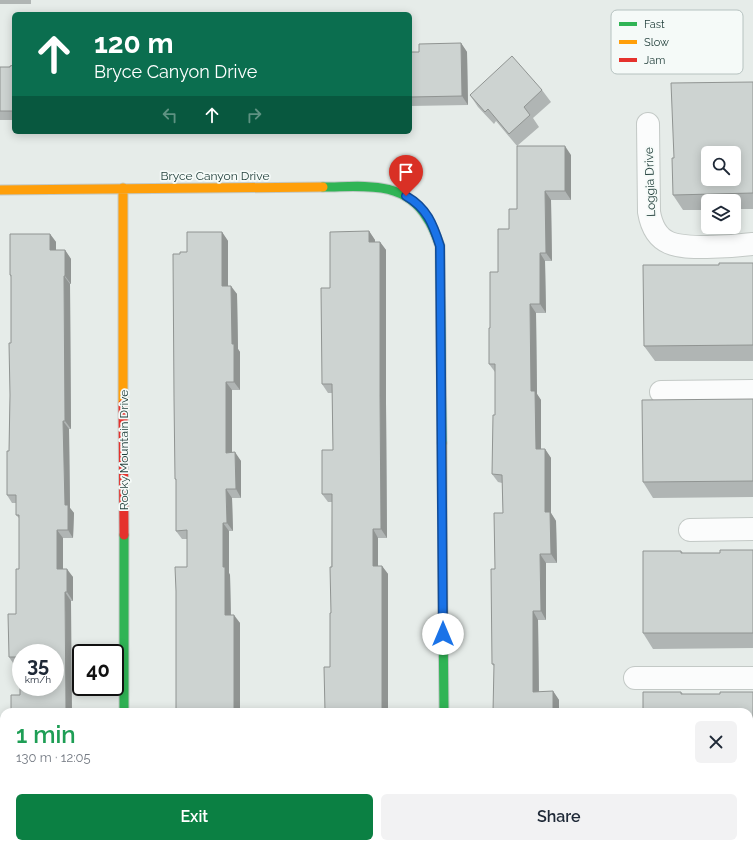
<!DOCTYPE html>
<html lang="en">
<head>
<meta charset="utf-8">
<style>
	body { margin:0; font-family:Raleway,sans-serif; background:#f2f2f3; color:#1f2937; height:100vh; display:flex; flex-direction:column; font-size:15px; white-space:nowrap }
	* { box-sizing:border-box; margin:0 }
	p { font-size:13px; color:#747a83 }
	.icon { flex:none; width:22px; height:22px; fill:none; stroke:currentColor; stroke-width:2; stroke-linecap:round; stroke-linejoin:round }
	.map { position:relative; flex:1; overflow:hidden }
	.details { position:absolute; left:0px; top:708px; width:753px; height:140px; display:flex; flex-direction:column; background:#fff; border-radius:12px 12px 0 0; box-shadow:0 2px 10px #0003 }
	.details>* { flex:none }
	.hud { position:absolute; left:12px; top:12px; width:400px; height:122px; border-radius:6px; box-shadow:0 2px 10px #0003; background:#0b6e4f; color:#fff; overflow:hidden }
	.buttons { position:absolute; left:701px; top:146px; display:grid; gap:8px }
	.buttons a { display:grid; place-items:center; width:40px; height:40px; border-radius:6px; background:#fff; box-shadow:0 2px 10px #0003; font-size:20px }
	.speed { position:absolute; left:12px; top:644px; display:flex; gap:8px; font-size:20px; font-weight:700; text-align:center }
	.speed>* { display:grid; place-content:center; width:52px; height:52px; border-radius:50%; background:#fff; box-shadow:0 2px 10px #0003; line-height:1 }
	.speed small { font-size:10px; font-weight:400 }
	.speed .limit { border:2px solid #111; border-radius:6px; background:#fff; color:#111 }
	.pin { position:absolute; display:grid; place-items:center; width:34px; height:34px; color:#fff; margin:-41px -17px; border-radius:50% 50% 50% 0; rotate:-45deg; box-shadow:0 0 4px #0007 }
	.pin .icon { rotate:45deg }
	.me { position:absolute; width:44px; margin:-22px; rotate:0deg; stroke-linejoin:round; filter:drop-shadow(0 0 3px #0008) }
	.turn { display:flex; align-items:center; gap:14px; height:84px; padding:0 16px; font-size:18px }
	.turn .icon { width:52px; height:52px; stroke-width:2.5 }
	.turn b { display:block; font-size:28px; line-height:34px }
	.lanes { display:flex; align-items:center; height:38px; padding:0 16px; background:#0003; justify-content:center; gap:20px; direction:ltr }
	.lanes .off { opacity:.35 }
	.round { display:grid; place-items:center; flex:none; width:42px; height:42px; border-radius:6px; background:#f2f2f3 }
	.overview { display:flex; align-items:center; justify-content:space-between; height:68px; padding:0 16px }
	h1 { font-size:24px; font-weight:600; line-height:30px; color:#1e9e55 }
	.cta { display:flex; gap:8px; margin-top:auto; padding:8px 16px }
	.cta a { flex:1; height:46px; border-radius:6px; background:#0b8043; color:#fff; font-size:16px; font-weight:600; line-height:46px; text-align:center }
	.cta a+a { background:#f2f2f3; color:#1f2937 }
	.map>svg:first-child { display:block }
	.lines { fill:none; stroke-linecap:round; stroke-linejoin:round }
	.street-casing { stroke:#c3c9c6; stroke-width:24 }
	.fast-casing { stroke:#c2c9c7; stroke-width:11 }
	.slow-casing { stroke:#c2c9c7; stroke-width:11 }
	.jam-casing { stroke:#c2c9c7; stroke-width:11 }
	.street { stroke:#fbfcfc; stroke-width:22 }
	.fast { stroke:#30b455; stroke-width:9 }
	.slow { stroke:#ff9f0a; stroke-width:9 }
	.jam { stroke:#e5322d; stroke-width:9 }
	.wall { fill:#b0b5b4 }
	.shaded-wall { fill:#909492 }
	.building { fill:#cdd3d1; stroke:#909492; fill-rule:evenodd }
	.route-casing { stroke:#114b97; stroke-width:10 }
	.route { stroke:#1a73e8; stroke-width:7 }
	.labels { text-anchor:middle; stroke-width:3.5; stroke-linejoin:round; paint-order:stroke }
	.street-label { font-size:12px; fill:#23403c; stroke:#f5faf8 }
	.key { fill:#f5faf8; stroke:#b6c2c0; stroke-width:1 }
	.key-label { font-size:11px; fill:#23403c }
</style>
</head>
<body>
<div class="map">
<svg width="753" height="848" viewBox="0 0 753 848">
	<rect width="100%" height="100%" fill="#e6ece9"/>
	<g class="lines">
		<defs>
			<path id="street" d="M648 124 649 212C655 247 677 247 707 247 722 247 738 246 753 244
				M661 392 753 391
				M690 530 753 529
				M635 678H753
				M749 821H753
				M124 844V848
				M445 844V848"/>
			<path id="fast" d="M323 187C361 187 404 179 427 218 433 226 436 236 440 246L442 443
				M124 535V712
				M443 616 444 712"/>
			<path id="slow" d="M123 188V404
				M0 190 323 187
				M442 443 443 616"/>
			<path id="jam" d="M123 404 124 535"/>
		</defs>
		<use href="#street" class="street-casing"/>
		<use href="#fast" class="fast-casing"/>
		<use href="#slow" class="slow-casing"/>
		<use href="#jam" class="jam-casing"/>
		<use href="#street" class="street"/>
		<use href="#fast" class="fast"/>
		<use href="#slow" class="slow"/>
		<use href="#jam" class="jam"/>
	</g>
	<path class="wall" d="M0 0H31V4H0Z
		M461 43 467 52 468 105 410 106V52H419Z
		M14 65V120H0V67H10Z
		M753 82V209H734V201H708V210H683L673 195Z
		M542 90 551 102 533 118 539 127 517 146 496 121 494 124 478 107 470 95Z
		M138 132H174L139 133Z
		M193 132H240V133H193Z
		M571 155V200H551L552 261H545L546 313H536L537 394 541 400V449H545L551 458V513L556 521 557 563H546V620H538L539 692 553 691 559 700V712L494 666 492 664 495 569 503 513 502 483 498 482 492 474 495 415V372L489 364 490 328 498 272 509 229 517 209Z
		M369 231 375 240V242H380L386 250V403L387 538H378V566H382L388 574V712H325V711L330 667 331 613 332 502H328L322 494 333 450 332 393H328L322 384 330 288Z
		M222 232 228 241V286L237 294 238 349 240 352V390H232V452L241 461V498H232L233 531H229V573L230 575 231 615 240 623V712H176L187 567V539H182L176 531V480L175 479 180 254 187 252Z
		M50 234 56 242V250H65L71 259V284H70L71 429H69L70 508 74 513 73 538H63V569L73 577V601H71L20 695V666H15L9 657 16 614 19 569V518L16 515V503H12L7 495 9 451 11 343V277L10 275Z
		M753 263V361H655L644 346 719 265Z
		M753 399V497L653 498 643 482Z
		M753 550V648L653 649 643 633 681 551 683 553H720Z
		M643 692H681L683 694H720L753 692V789H749V712Z"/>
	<path class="shaded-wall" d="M461 43 467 52 468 105 462 96Z
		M565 146 571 155V200L565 191Z
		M545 191 551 200 552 261 546 253Z
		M369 231 375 240V250L369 242Z
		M222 232 228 241V294L222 286Z
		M50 234 56 242V259L50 250Z
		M380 242 386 250V403L387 538 381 529 380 394Z
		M65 250 71 259V284L65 276Z
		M540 253 545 261 546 313 540 304Z
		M64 276 70 284 71 429 65 421Z
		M231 286 237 294 238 349 240 352V390L234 382 232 344Z
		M530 304 536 313 537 394 541 400V457L536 449 531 391Z
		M226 382 232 390V461L226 453Z
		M63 421 69 429 70 508 74 513 73 538 68 530 65 505Z
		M545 449 551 458V513L556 521 557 563 551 554 545 512Z
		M235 452 241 461V498L236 489Z
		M226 489 232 498 233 531 227 523Z
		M223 523 229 531V573L230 575 231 623 225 615 223 567Z
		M373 529 378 538V574L373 566Z
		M57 530 63 538V577L57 569Z
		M540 554 546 563V620L541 611Z
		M382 566 388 574V712H382Z
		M67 569 73 577V601L67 592Z
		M65 592 71 601 72 712H66Z
		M533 611 538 620 539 700 533 692Z
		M234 615 240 623V712H234Z
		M553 691 559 700V712H553Z
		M235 844H241V848H235Z
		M384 844H390V848H384Z
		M542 844H548V848H542Z"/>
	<path class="building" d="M461 43 462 96 410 97V52H419V44Z
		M512 56 542 90 524 107 530 115 509 134 488 109 485 112 470 95Z
		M14 65V111H0V67H10V66Z
		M753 82V193L673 195 672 158H674L671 83ZM708 153H734V179H708Z
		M517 146H565V191H545L546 253H540V304H530L531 391H535L536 449H545V512H550L551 554H540L541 611H533V692L553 691V712H493L494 664H492L491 569H495L494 513H503L502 475 492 474 493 415H495V364H489V328H490V272H498V229H509V209H517Z
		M369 231V242H380V394L381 529H373V566H382V712H328V711H325L324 667H330V613H331L330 567H332V494H322V450H333L332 384H322L321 288H330V232Z
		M187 232H222V286H231L232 344H234V382H226V453L235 452 236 489H226L227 523H223V567H225V615H234V712H176V591L175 567H187V530L176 531V479H175L174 398 173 254H180V252H187Z
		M10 234H50V250H65V276H64L65 421H63L65 505H68V530H57V569H67V592H65L66 712H11V695H20V657H9L8 614H16V569H19V515H16V495H7V451H9L10 395 9 343H11V275H10ZM21 653H55V687H21Z
		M719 263H753V345L644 346 643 265H719Z
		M753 399V481L643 482 642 400Z
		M720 550H753V633H643V551H681V553H720Z
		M643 692H681V694H720V692H753V774H749V712H643Z
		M749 839H753V848H682V844H749Z
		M176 844H235V848H176Z
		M327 844H384V848H327Z
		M504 844H542V848H504Z"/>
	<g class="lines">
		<defs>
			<path id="route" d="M406 196C427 208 433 224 440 246L443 634"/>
		</defs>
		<use href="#route" class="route-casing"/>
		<use href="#route" class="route"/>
	</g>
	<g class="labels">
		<g class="street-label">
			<text x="215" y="180">Bryce Canyon Drive</text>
			<text transform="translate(650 182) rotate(-92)" y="4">Loggia Drive</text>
			<text transform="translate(124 450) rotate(-90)" y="4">Rocky Mountain Drive</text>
		</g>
	</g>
	<rect x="611" y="10" width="132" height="64" rx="6" class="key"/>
	<rect x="619" y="22" width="18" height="4" fill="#30b455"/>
	<rect x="619" y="40" width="18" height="4" fill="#ff9f0a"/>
	<rect x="619" y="58" width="18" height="4" fill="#e5322d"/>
	<g class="key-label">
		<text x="644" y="28">Fast</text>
		<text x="644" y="46">Slow</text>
		<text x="644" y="64">Jam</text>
	</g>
</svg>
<div class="buttons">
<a><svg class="icon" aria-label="search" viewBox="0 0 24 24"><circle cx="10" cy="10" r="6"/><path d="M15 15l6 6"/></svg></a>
<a><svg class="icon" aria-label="layers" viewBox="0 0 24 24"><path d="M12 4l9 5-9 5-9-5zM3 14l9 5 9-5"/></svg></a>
</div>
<div class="speed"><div>35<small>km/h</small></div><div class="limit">40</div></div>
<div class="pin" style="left:406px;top:196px;background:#d93025"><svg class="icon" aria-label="arrive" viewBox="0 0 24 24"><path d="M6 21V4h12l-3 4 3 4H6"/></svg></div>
<svg class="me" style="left:443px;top:634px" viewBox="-20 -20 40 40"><circle r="19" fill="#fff"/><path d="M0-13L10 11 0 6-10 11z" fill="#1a73e8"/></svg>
<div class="hud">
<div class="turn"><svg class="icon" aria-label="ahead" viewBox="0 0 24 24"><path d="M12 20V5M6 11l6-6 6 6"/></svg><div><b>120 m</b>Bryce Canyon Drive</div></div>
<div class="lanes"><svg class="icon off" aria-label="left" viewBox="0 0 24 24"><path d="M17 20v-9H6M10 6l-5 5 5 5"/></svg><svg class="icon" aria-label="ahead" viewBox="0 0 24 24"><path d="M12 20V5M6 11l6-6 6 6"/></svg><svg class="icon off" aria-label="right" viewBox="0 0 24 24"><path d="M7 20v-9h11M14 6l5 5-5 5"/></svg></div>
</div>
<section class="details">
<div class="overview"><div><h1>1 min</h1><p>130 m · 12:05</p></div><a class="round"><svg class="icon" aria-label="close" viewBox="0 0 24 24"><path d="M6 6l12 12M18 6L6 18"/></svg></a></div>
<div class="cta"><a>Exit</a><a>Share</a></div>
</section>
</div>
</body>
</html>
